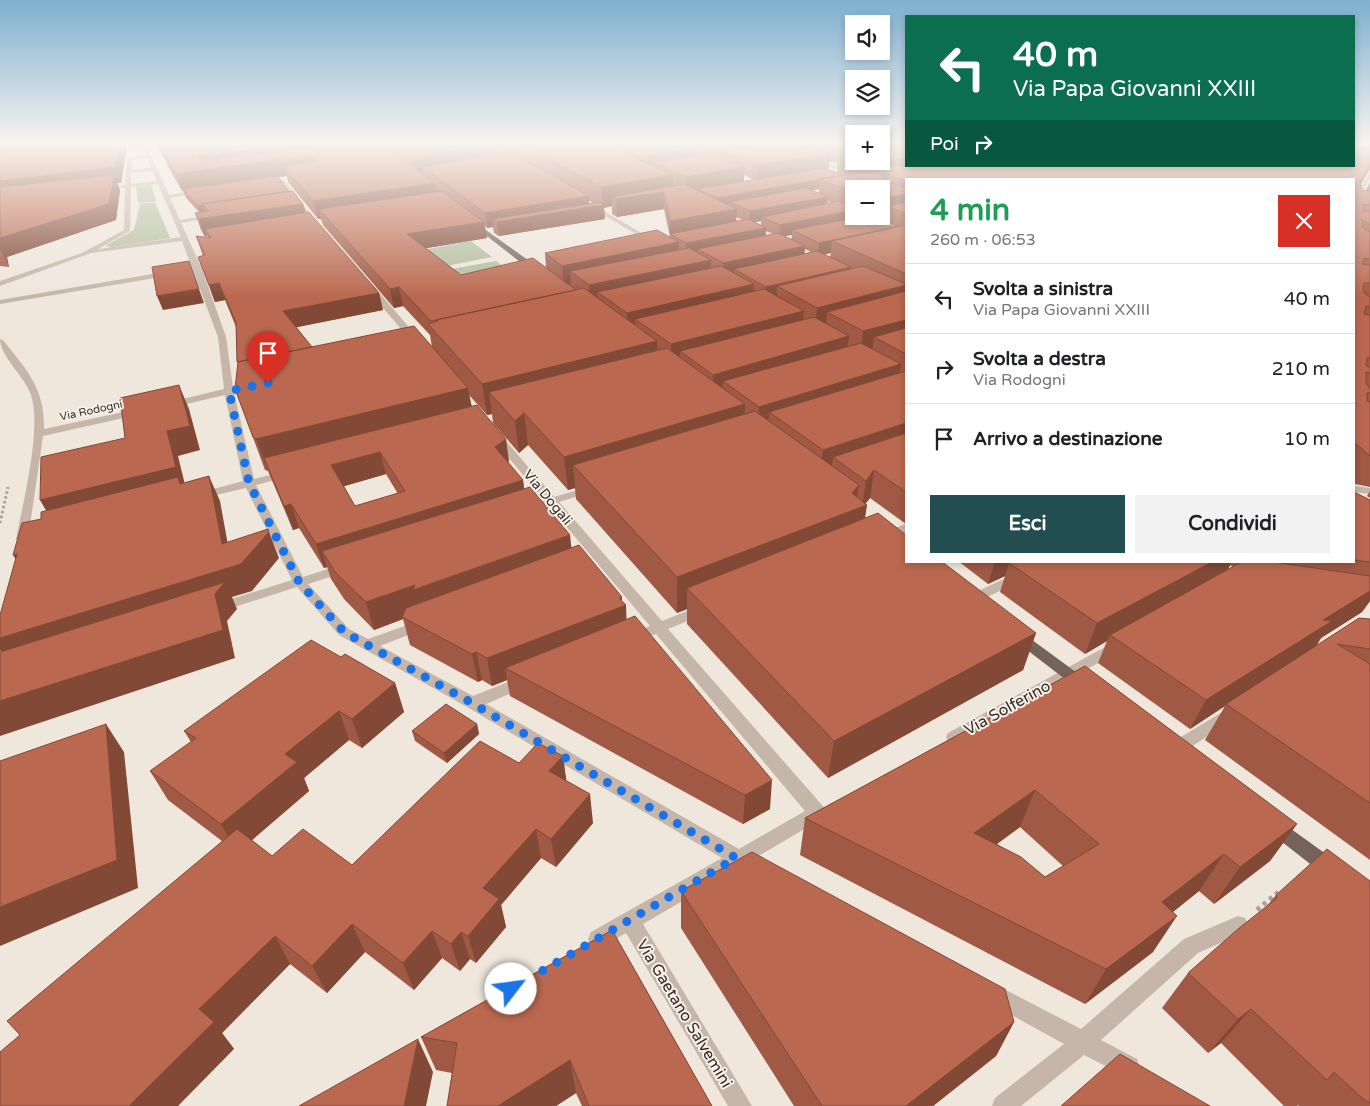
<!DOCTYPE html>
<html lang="it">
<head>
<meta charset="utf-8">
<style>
	body { margin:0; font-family:"Varela Round",sans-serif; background:#f2f2f2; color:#202124; height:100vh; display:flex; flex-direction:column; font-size:19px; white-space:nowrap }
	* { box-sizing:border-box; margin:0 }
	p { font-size:16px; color:#757577 }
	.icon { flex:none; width:28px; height:28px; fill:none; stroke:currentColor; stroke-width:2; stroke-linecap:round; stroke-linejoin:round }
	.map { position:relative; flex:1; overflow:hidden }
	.details { position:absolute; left:905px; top:178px; width:450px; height:385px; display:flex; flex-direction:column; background:#fff; border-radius:0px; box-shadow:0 2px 8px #0003 }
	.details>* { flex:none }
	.hud { position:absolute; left:905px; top:15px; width:450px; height:152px; border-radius:0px; box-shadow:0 2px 8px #0003; background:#0b6e4f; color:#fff; overflow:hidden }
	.fabs { position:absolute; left:845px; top:15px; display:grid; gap:10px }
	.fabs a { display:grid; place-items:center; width:45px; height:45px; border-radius:0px; background:#fff; box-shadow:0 2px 8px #0003; font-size:25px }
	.pin { position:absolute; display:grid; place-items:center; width:42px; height:42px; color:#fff; margin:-51px -21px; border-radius:50% 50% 50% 0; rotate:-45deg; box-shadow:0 0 5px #0007 }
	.pin .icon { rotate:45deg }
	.me { position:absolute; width:55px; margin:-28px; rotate:60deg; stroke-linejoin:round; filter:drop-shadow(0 0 4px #0008) }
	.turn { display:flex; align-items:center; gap:18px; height:105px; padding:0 25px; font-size:22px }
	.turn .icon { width:65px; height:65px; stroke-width:2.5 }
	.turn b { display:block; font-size:35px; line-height:42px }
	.then { display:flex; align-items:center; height:48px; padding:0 25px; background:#0003; gap:10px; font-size:19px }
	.round { display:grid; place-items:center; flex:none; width:52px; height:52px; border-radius:0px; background:#f2f2f2 }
	.summary { display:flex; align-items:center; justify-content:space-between; height:85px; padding:0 25px }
	h1 { font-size:30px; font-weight:800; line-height:38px; color:#1e9e55 }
	.button { display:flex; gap:10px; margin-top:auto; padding:10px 25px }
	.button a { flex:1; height:58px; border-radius:0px; background:#224e51; color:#fff; font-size:20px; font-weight:800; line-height:58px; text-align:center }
	.button a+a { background:#f2f2f2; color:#202124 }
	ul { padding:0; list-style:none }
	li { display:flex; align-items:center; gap:15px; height:70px; padding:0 25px; border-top:1px solid #e0e0e0 }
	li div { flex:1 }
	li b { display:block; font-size:19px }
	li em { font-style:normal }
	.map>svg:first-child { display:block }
	.green { fill:#b2bd9d }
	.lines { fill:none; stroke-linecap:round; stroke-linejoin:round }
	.path-far1 { stroke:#b2a093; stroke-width:3; stroke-dasharray:2.5 2.5; stroke-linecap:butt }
	.path { stroke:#b2a093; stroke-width:5; stroke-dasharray:4 4; stroke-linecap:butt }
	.minor { fill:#c6b6a9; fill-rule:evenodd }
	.major { fill:#75635b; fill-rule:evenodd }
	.wall { fill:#a05944; fill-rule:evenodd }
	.shaded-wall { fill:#824937 }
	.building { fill:#ba684f; stroke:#824937; fill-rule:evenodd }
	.route { stroke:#1a73e8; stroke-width:9; stroke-dasharray:0 16.2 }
	.labels { text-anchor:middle; stroke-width:4; stroke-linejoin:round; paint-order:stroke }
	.far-street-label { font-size:11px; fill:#342c28; stroke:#f7f0e8 }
	.street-label { font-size:14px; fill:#342c28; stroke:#f7f0e8 }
	.near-street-label { font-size:16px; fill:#342c28; stroke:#f7f0e8 }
</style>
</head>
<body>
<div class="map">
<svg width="1370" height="1106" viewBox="0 0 1370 1106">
	<rect width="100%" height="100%" fill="#efe6dc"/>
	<path class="green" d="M151 185 156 201 138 203 136 187Z
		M155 202 170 238 112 247 105 246 134 230 140 204Z
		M471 241 492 257 446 266 417 251Z
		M496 261 520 279 465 294 451 269Z"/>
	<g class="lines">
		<path class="path-far1" d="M0 523 8 487"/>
		<path class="path" d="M1257 910 1281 890"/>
		<path class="minor" d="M141 143H145L169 195 200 190 203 192 170 198 180 220 212 215 215 217 181 223 202 269 226 337 233 387 237 386 242 389 234 393 254 479 286 471 292 474 290 476 256 485 303 577 344 564 350 568 349 571 308 584 349 629 368 639 416 622H426L428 625 426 628 380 646 473 696 518 678 523 677 528 678 530 682 528 686 486 704 739 849 805 811 656 634 632 643 627 641 625 638 627 635 650 626 549 506 529 511 525 510 523 508 525 506 544 500 493 439V435H501L554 497 591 486 595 487 597 489 595 491 559 502 662 621 697 607H707L709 610 707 613 668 629 828 812 825 817 755 858 760 861 763 867 760 873 754 875 739 868 643 924 752 1106H728L626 933 598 949 591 946 588 939 591 932 722 858 467 707 339 635 297 587 222 611H212L210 608 212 605 292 580 246 488 199 499 193 496 195 494 243 481 225 395 169 408 164 405 166 403 224 389 218 337 182 241 91 253 0 286V281L82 253 124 230 125 188 117 187 125 185 127 158 146 155ZM147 158 151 168 131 170 132 160ZM152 171 157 181 131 184V173ZM158 184 181 237 98 249 130 231 131 187Z
			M813 161 852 168 855 170 852 172 811 164Z
			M1370 171V178L1357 204 1354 206V199Z
			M279 179H283L319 224V226H315Z
			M590 203 657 242 658 243 653 244 588 206Z
			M170 271 174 273 173 275 0 304V300Z
			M366 284H372L419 339V343H413L366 288Z
			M0 339 3 340C27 370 45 389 44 429L137 409 142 412 137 415 43 436 28 539 22 543 16 539C23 503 42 428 31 395 25 377 0 356 0 339Z
			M1354 486 1370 488V494L1354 492Z
			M906 524V532L885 540 879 536 881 533Z
			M1017 573 1022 574 1023 577 1022 580 977 602H967L965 599 967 596Z
			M1116 641 1121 642 1123 646 1121 650 960 741 954 743 948 741 946 737 948 733Z
			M1229 708 1234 710 1237 714 1234 718 1178 756 1172 757 1166 756 1164 751 1166 746Z
			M1238 916 1245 918 1248 925 1245 932 1198 953 1101 1040 1137 1059 1140 1067 1137 1075 1129 1078 1084 1055 1021 1106H992L995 1098 1064 1044 988 1002 985 995 988 988 995 985 1002 988 1081 1029 1184 939Z"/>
		<path class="major" d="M472 220 539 268V272H533L470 223Z
			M1019 632 1024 634 1088 681 1090 685 1088 689 1083 691 1078 689 1014 640 1012 637 1014 634Z
			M1274 818 1280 821 1337 862 1339 868 1337 874 1330 876 1323 874 1268 831 1265 826 1268 821Z"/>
	</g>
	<path class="wall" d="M0 143 127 146 121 183H117L120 190 116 220 7 257 9 267 0 266Z
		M156 143H854V161H881V143H906V166H1354V143H1370V169L1361 184 1362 190H1366L1370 182V487L1355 484 1354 483V179H906V524L870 498 865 504V518L1036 633 1023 670 828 778 687 624V609L677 613 576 499 575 488 568 490 528 445 519 453 493 423 492 414 487 415 469 395 472 407 509 461 508 462 523 480 524 489 572 548 622 601 626 619 770 809 743 824 510 696 507 680 492 686 482 680 478 682 410 645 403 619 374 630 344 599 331 579 327 567 324 568 299 528 293 530 268 471 265 470 235 389 238 363 236 327 225 300 215 302 198 257 203 256 196 236 208 238 207 236 205 237 201 230 195 213 199 212 186 198 183 191H182L166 163 164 157H163ZM829 162 837 163V172L827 169H828ZM744 175 754 180 744 182ZM287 176 288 182 318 219H321L323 225 394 308 403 306 430 335 432 347H312L296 327 383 310 379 293 306 213 303 204 289 191 278 177ZM819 189V193L812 190H814ZM854 189H881V216L858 217V216H854ZM589 201 594 203 589 204ZM827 201 832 203 827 204ZM612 206V214L617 217 664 209 670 237 545 253 546 268 461 275 426 248 487 238 485 226 487 228 493 227 494 233 499 236 605 219 604 208ZM885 216V220L878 218ZM736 217 743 220 736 221ZM761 221V225L755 222ZM766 231 768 232 773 234 766 236ZM792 235 791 240 784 236ZM805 249 811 252 804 254ZM831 253 830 257 823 254ZM386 474 398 494 355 506 344 486Z
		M1370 491V498L1367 496Z
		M1354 492 1370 500V601L1362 612 1321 638 1317 645 1370 619V860L1205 740 1225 706 1190 729 1098 663 1107 641 1085 654 1000 592 1005 576 988 584 958 561H1354ZM1230 565 1233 567 1228 570Z
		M341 657 395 683 404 712 362 748 349 740 304 778 309 791 252 840 272 856 352 865 519 763 563 756 566 781 593 823 556 867 541 858 501 905 506 927 476 963 470 959 460 971 442 958 414 990 365 952 327 993 290 964 222 1033 234 1049 20 1035 222 841 168 800 150 771 191 742 184 731Z
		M1085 666 1297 824 1270 861 1214 904 1199 891 1173 912 1153 952 1085 1004 800 855 805 818ZM1020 827 1063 866 1045 877 997 844Z
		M477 724 479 734 447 763 415 741 412 731Z
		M1370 881V1106H1299L1298 1105 1297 1106H1284L1221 1043 1208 1053 1162 1008 1188 973 1267 906 1276 895Z
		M681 891 1014 1022 996 1056 933 1106H794L681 928Z
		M612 930 712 1106H582L576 1093 556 1106H447L452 1073 436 1070 421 1037Z"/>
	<path class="shaded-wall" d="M120 143H126L127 146 121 183H117L120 190 116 220 7 257 9 267 0 249V181Z
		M158 143H372L313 155 317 171 284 166 287 176 184 191 183 189V191H182L176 174 197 156 161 147 164 157H163Z
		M507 143H567H518L520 155 509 157Z
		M732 143H757V155L724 152V160L708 162V146Z
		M774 143H788V148L774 151Z
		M494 144 496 159 422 167 423 173 417 174 414 158Z
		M854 146V161H847L848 149Z
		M695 148V164L652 162V171L641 173V157Z
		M830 154 828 169 757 181 758 165Z
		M1370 165V168L1354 196 1360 181Z
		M744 167V183L697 189V191L686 193V177Z
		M673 175V196L664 192V209L617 217 616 199 612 197V206L604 208 605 219 499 236 497 222 492 219 493 227 487 228 485 213 589 196V208L602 205 601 187Z
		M820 180 819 189 735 205 729 202V206L717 208V198Z
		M435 183 438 201 319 209 321 219H318L313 201Z
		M906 194V208L887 206 885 216 871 219 872 216H881V199Z
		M828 197 827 208 762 217 761 221 749 223 750 211Z
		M303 204 308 221 205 229 207 236 205 237 199 219Z
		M202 205 205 214 201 215 198 206Z
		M737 209 736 226 670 234V239V221Z
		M854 210V216H858V221L792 230V235L779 237 780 225Z
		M484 222 487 238 410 251 407 234Z
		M899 226 897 238 832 241 831 253 818 256 819 243Z
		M766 228 765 240 697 249V254L686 256V243Z
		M679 242V261L570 271 571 284 564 286 562 266Z
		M805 246 804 259 734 269V274L723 277V263Z
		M711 260 710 279 597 292 598 304 590 306 589 285Z
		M189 261 204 303 163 310 157 296Z
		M851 267 849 280 777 286V298L765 301 766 287Z
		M219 283 225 300 215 302 209 285Z
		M754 284 753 304 635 319 636 333 628 335 627 313Z
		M906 285V295L827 312 826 326 815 329 817 308Z
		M399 287 403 306 394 308 390 289Z
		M379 293 383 310 288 329 283 311Z
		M804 311 802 333 680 351V365L671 367V344Z
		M906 320V342L874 337 872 352 860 355 863 331Z
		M849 336 846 358 723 381 722 395 713 398V375Z
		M657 341 658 371 489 392 492 414 487 415 482 384Z
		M901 364 897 387 769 412 768 428 757 431 759 407Z
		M179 385 189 409 200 450 178 456 187 493 55 526 40 500 167 431Z
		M468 388 474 419 264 458 268 471 256 439Z
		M745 404 743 435 573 465 575 488 568 490 564 457Z
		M524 413 528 445 519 453 515 421Z
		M906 423V448L833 457 831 474 820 477 823 450Z
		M506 439 509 461 499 470 495 447Z
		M380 452 386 474 338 488 331 465Z
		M874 470 870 498 863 507 867 505 862 540 687 588V609L677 613V577L852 493 859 485 855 510 862 507 866 481Z
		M209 476 220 501 232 567 269 532 279 558 252 591 232 597 237 609 227 621 235 658 0 736V701L12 667 0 650V638L222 544Z
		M523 480 526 504 322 551 327 567 324 568 316 544Z
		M291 504 299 528 293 530 284 506Z
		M570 535 573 562 402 617 403 619 374 630 366 602 415 585Z
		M17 554 29 582 13 555Z
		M995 561H1035L1009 563 1005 576 988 584Z
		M1214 561H1232L1224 577 1110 635 1107 641 1085 654 1097 623Z
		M1370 587V601L1362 612 1321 638 1314 649 1226 704 1225 706 1190 729 1206 700 1323 620Z
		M622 597V606L626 605 627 633 505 668 507 680 492 686 487 658Z
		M1036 633 1023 670 828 778 834 741Z
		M476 652 482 680 478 682 472 654Z
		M395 683 404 712 362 748 352 719Z
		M339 711 349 740 304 778 309 791 237 853 221 824 285 754Z
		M106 724 124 752 138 888 0 946V907Z
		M477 724 479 734 447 763 444 753Z
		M563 756 567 785 549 771Z
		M772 780 770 809 743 824 745 795Z
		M1035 790 1020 827 961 870 974 833Z
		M590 794 593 823 556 867 551 839Z
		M1297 824 1270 861 1214 904 1240 867Z
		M536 829 541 858 501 905 506 927 476 963 468 936 483 888Z
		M1224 854 1199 891 1139 939 1162 902Z
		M1177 916 1153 952 1085 1004 1106 969Z
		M352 924 365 952 327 993 312 966Z
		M432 931 442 958 414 990 403 963Z
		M461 932 470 959 460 971 451 944Z
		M275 936 290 964 222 1033 234 1049 178 1106H129L199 1009Z
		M1251 1009 1221 1043 1208 1053 1238 1019Z
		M1014 1022 996 1056 933 1106H906Z
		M418 1039 433 1072 426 1106H404Z
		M570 1060 576 1093 556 1106H498Z"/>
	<path class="building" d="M0 143H120L115 167 0 181Z
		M200 143H262L266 145 285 143H308L197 156 202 161 354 143H381L435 183 313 201 284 166 315 161 316 158 313 155 176 174 161 147Z
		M392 143H491L494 144 414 158Z
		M518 143H600L673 175 601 187Z
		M611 143H682L695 148 641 157Z
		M699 143H732L708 146Z
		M811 143H854V146L848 149Z
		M881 143H906V160L881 155Z
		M1354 143H1360L1361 148 1370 149V165L1360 181 1362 190 1370 191V205L1362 204 1363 211 1370 212V225L1362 219V227L1370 232V259L1364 258 1362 264 1370 265V283H1364L1363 292 1370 297V307L1366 306 1364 314 1370 315V358H1367L1366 366 1370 367V373L1366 372V383L1370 389V393H1367V401L1370 402V456L1354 442V179H906V181L884 173 881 175 883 180 906 188V194L881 199V189H854V193L820 179 859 173H872V170L838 158 849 156H854V161H879L908 167 909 166H1354Z
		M775 144 830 154 758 165 724 152Z
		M506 152 516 155 589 196 485 213 422 167Z
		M711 154 744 167 686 177 652 162Z
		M824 168 844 175 717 198 697 189Z
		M114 175 109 204 0 238V187Z
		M277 176 289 191 202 204V205L198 206 183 189Z
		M684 184 737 209 670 221 664 192 616 199 612 197Z
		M806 188 828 197 750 211 729 202Z
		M293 191 303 204 199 219 195 213 209 211 202 204Z
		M442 191 484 222 407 234 461 275 533 258 576 290 431 321 399 287 390 289 319 209Z
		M839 201 854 207V210L780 225 762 217Z
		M599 202 604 205 497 222 492 219Z
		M906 202V214L887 206Z
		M309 212 379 293 283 311 312 347 237 362 236 323 219 283 209 285 198 257 205 255 196 236 211 238 205 229Z
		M864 216H875L899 226 819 243 792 230Z
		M748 219 766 228 686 243 670 234Z
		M906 225V274L832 241Z
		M657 230 679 242 562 266 545 253Z
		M778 233 805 246 723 263 697 249Z
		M689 248 711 260 589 285 570 271Z
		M817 251 851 267 766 287 734 269Z
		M189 261 199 289 157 296 152 267Z
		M721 266 754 284 627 313 597 292Z
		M863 266 906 284V285L817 308 777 286Z
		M584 288 657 341 482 384 428 324 438 321 436 320Z
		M764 289 804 311 671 344 635 319Z
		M906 291V320L863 331 827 312Z
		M814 317 849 336 713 375 680 351Z
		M414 326 468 388 256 439 253 437 235 389 238 362Z
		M906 328V354L874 337Z
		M861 343 901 364 759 407 723 381Z
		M667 348 745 404 564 457 524 413 515 421 489 392Z
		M906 371V423L823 450 769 412Z
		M179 385 190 426 167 431 176 467 40 500 41 457 125 438 120 398Z
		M477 405 506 439 495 447 523 480 316 544 291 504 284 506 264 458ZM380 452 405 491 355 506 331 465Z
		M755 411 859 485 852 493 867 505 677 577 573 465Z
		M906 433V492L874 470 866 481 833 457Z
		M209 476 222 544 268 529 269 532 241 564 0 638V615L17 554 13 555 22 523 41 519V512L178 477 180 484Z
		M530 487 570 535 413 590 415 585 366 602 335 572 322 551Z
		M1354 492 1370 500V562L1354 560Z
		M878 513 906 535V561H941L1036 633 834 741 687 588Z
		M579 545 622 597 619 598 626 605 487 658 476 652 472 654 402 617 406 608Z
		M1012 561H1214L1097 623 1009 563Z
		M1243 561H1266L1370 576V591L1323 620 1332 621 1206 700 1110 635Z
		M225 582 215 594 223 630 0 701V652Z
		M635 616 772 780 745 795 505 668Z
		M1359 618 1370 619V649L1337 644 1370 664V803L1226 704Z
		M311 640 341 657 345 654 395 683 352 719 339 711 285 754 297 762 221 824 150 771 196 738 184 731Z
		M1085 666 1297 824 1240 867 1224 854 1162 902 1177 916 1106 969 805 818ZM1035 790 1099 844 1045 877 1021 857 974 833Z
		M446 704 477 724 444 753 412 731Z
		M106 724 117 860 0 907V761Z
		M480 741 519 763 538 743 563 756 549 771 590 794 551 839 536 829 483 888 499 899 468 936 461 932 451 944 432 931 403 963 352 924 312 966 275 936 199 1009 214 1022 129 1106H0V1052L20 1035 7 1021 237 829 272 856 303 829 352 865Z
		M1327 849 1370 881V1103L1362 1098 1334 1072 1327 1080 1251 1009 1238 1019 1188 973 1238 929 1277 898 1276 895Z
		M752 852 1005 989 1014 1022 906 1106H822L681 891Z
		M612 930 712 1106H589L570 1060 498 1106H447L457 1043 421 1037Z
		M418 1039 404 1106H299Z
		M1120 1054 1210 1106H1061Z"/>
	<linearGradient id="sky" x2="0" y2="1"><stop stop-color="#7dafcf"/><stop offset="0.48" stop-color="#f8f4ef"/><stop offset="1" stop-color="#f8f4ef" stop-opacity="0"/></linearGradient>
	<rect width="1370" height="298" fill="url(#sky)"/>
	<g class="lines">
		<path class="route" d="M268 383 229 391 249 483 299 582 344 632 472 703 736 858 511 989"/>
	</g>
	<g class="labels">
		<g class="far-street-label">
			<text transform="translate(91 410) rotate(-12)" y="4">Via Rodogni</text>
		</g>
		<g class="street-label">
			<text transform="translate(548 497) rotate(50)" y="5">Via Dogali</text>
		</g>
		<g class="near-street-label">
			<text transform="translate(1007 707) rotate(-29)" y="6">Via Solferino</text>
			<text transform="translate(685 1013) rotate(59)" y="6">Via Gaetano Salvemini</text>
		</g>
	</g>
</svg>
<div class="fabs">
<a><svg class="icon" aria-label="sound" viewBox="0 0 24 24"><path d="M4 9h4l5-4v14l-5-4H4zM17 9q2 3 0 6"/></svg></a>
<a><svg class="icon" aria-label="layers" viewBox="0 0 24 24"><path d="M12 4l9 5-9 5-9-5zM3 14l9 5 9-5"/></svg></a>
<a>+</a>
<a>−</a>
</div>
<div class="pin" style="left:268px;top:383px;background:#d93025"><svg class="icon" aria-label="arrive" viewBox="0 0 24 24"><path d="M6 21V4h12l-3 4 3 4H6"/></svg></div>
<svg class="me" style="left:511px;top:989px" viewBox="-20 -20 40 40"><circle r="19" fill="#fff"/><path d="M0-13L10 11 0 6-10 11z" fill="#1a73e8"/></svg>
<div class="hud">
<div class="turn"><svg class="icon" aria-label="left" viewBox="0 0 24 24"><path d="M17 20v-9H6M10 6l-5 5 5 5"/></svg><div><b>40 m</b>Via Papa Giovanni XXIII</div></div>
<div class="then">Poi<svg class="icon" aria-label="right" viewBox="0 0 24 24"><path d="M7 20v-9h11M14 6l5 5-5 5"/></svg></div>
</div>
<section class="details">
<div class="summary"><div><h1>4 min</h1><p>260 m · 06:53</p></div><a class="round" style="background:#d93025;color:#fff"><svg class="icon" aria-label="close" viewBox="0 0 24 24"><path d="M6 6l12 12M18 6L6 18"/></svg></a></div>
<ul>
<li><svg class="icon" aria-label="left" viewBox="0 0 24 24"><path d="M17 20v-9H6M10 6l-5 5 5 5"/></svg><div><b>Svolta a sinistra</b><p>Via Papa Giovanni XXIII</p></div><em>40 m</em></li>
<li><svg class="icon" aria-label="right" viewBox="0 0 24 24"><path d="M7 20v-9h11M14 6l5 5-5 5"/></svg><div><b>Svolta a destra</b><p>Via Rodogni</p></div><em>210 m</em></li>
<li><svg class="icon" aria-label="arrive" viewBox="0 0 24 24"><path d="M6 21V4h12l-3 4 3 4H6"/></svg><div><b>Arrivo a destinazione</b></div><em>10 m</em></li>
</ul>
<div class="button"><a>Esci</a><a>Condividi</a></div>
</section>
</div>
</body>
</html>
